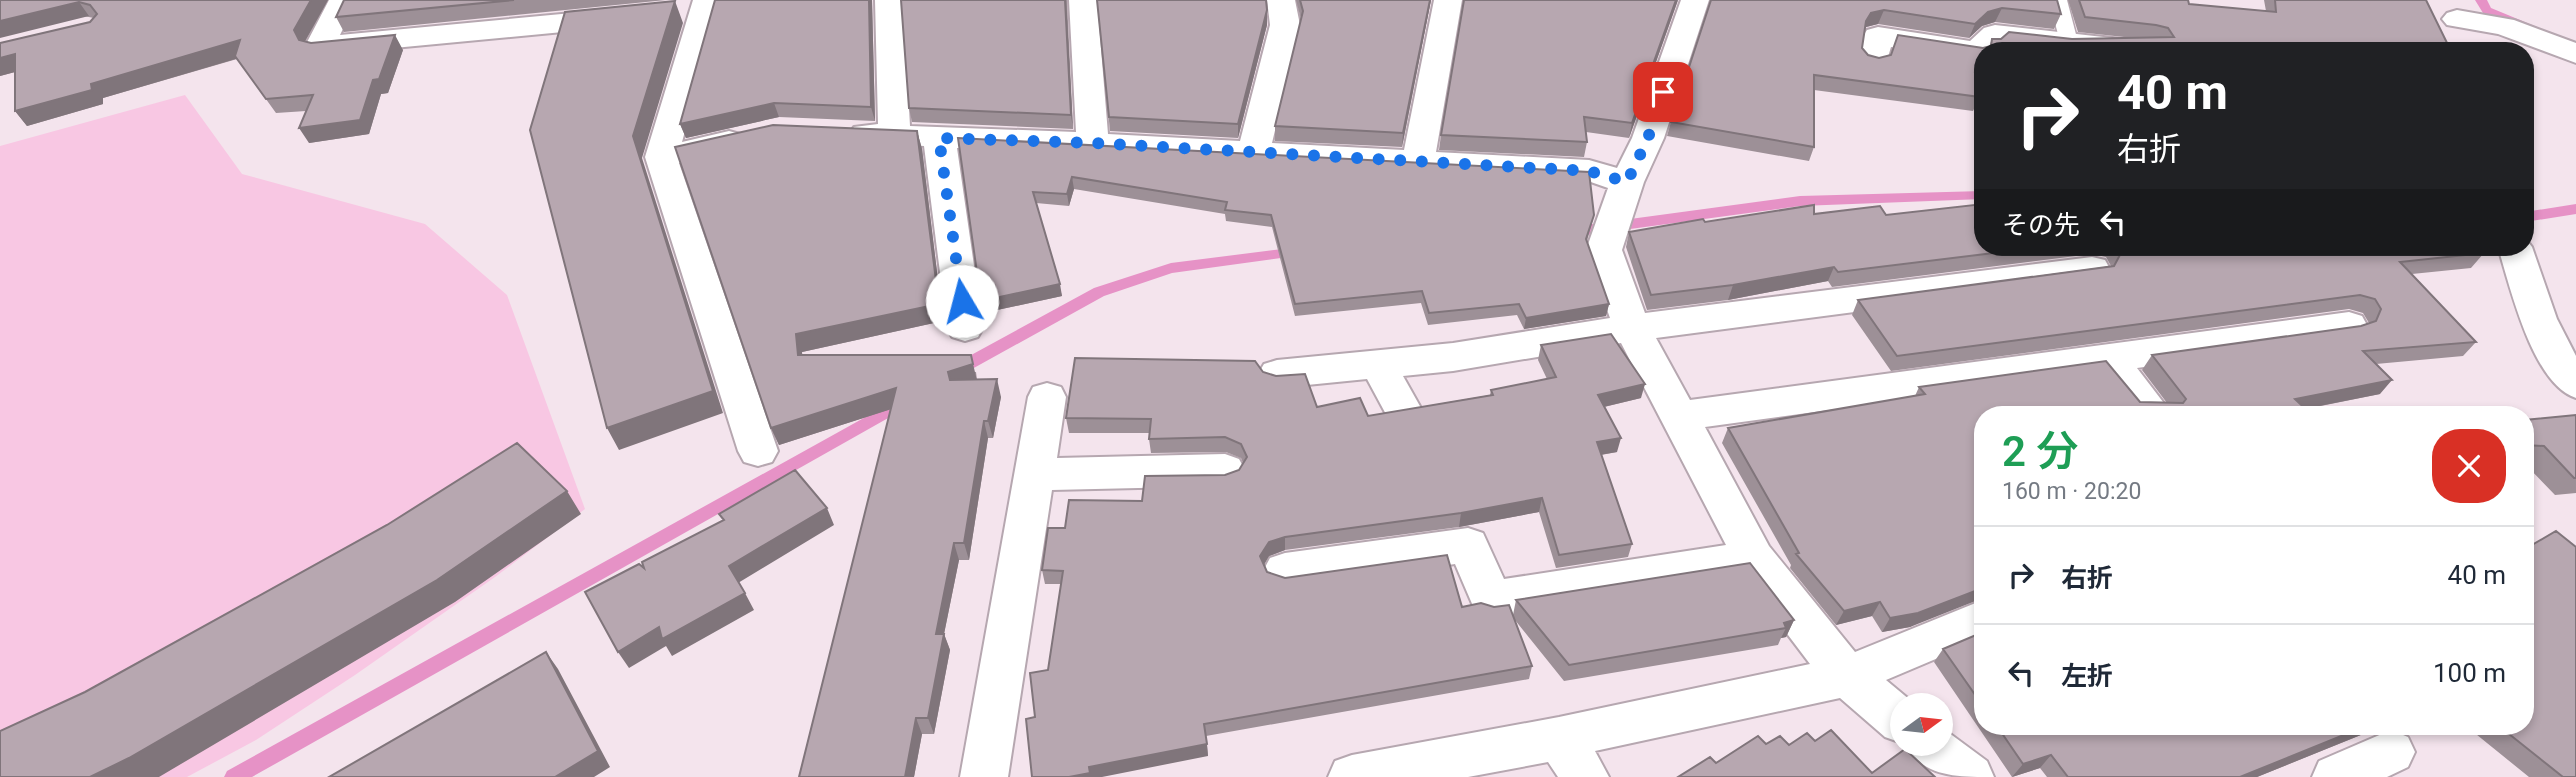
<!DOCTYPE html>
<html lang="ja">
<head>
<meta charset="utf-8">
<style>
	body { margin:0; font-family:Roboto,"Noto Sans JP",sans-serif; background:#f2f2f3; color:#1f2937; height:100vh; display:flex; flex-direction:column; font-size:26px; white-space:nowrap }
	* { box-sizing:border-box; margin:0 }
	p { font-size:23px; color:#747a83 }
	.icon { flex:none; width:38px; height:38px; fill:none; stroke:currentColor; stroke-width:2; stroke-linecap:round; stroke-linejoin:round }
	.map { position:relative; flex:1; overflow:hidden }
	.details { position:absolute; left:1974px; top:406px; width:560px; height:329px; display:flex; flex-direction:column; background:#fff; border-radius:28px; box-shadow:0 4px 10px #0003 }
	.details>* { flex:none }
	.top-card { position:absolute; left:1974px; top:42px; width:560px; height:214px; border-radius:28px; box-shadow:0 4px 10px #0003; background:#202124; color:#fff; overflow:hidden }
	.needle { width:46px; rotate:75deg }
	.buttons { position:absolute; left:1890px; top:693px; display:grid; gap:14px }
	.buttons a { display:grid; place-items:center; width:63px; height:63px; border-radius:50%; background:#fff; box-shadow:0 4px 10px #0003; font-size:35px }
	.pin { position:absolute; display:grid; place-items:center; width:60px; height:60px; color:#fff; margin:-30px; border-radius:14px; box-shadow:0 4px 10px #0006 }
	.me { position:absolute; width:77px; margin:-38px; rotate:352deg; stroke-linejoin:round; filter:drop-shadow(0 0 5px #0008) }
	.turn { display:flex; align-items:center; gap:24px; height:147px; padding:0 28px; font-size:32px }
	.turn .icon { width:91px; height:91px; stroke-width:2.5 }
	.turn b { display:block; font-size:49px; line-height:60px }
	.then { display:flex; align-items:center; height:66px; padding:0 28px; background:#0003; gap:14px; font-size:26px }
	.round { display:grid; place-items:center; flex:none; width:74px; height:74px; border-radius:28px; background:#f2f2f3 }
	.overview { display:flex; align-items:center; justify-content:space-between; height:119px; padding:0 28px }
	h1 { font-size:42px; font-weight:600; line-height:52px; color:#1e9e55 }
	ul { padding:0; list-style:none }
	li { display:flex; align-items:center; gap:21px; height:98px; padding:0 28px; border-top:2px solid #e0e1e3 }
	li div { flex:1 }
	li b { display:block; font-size:26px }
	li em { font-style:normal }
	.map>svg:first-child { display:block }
	.green { fill:#f8c7e3 }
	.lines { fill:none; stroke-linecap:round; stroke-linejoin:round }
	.stream { fill:#e692c6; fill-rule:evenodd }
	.lane-casing { stroke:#b6a7b0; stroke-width:3 }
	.street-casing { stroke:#b6a7b0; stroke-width:4 }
	.lane { fill:#fff; fill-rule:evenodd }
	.street { fill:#fff; fill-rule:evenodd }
	.wall { fill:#9d9097 }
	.shaded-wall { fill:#80757b }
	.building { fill:#b7a7b0; stroke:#80757b; stroke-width:2 }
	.route { stroke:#1a73e8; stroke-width:12; stroke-dasharray:0 21.6 }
</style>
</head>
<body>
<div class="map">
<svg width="2576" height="777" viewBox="0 0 2576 777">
	<rect width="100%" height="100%" fill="#f4e4ed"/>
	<path class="green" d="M185 95 242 174 425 224 507 295 585 509 495 577 355 675 256 740 187 777H0V146Z"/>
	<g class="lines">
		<path class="stream" d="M2475 0H2487L2491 8 2537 27 2531 31 2527 30 2483 13Z
			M1983 191V199L1800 206 1571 237 1564 232 1571 227 1800 196Z
			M2576 204V214L2525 222V212Z
			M1298 247 1305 252 1303 255 1172 273 1104 296 963 374H951L949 370 951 366 1094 288 1171 263Z
			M907 394 913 396 915 400 913 404 252 777H224L227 771Z"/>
		<defs>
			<path id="lane" d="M2049 0H2067L2078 42 2075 46H2063L2060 42Z"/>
			<path id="street" d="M329 0H357L340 35 615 9 625 12 630 18 625 24 615 27 320 55 309 52 305 46Z
				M693 0H721L682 142 729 131 740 134 745 141 740 148 679 163 778 451 772 462 758 466 744 462 738 451 645 157Z
				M875 0H903L910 126 1076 132 1069 0H1097L1108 134 1240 141 1270 25 1267 0H1295L1300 25 1272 143 1404 150 1434 0H1462L1436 152 1589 160 1617 168 1632 138 1681 0H1709L1664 138 1644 182 1622 250 1645 313 2092 257 2105 260 2110 269 2105 278 2092 281 1656 338 1690 400 2349 312 2362 316 2367 325 2362 334 2349 338 2137 368 2173 415H2132L2098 373 1705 427 1769 546 1855 652 1983 600V639L1886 680 1916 705H1902V743L1885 737 1840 698 1595 751 1609 777H1558L1548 762 1468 777H1328L1335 761 1352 755 1559 717 1810 664 1744 577 1491 618 1476 613 1455 564 1285 589 1270 584 1263 571 1270 558 1285 553 1468 528 1483 533 1504 579 1726 545 1621 343 1453 371 1403 376 1421 408 1416 418 1402 423 1388 418 1367 379 1277 388 1264 384 1258 374 1264 364 1277 360 1453 343 1610 318 1586 250 1608 188 1588 181 957 148 983 328 978 337 965 341 952 337 947 328 924 146 854 141 849 134 854 127 878 124Z
				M2457 10 2514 20 2576 43V63L2498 34 2447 25 2442 19 2447 13Z
				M1995 25 2148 42 2159 45 2163 51H2065L2002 44 1995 51H1983V59L1977 60 1891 47 1885 67 1874 70 1863 67 1859 61 1863 36 1867 30 1878 27 1970 41 1984 28Z
				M2525 238 2532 247 2557 319 2576 356V398C2533 385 2510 287 2498 247H2525Z
				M1047 383 1061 387 1066 397 1057 458 1225 454 1239 459 1245 470 1239 481 1225 486 1052 490 1008 777H960L1028 397 1033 387Z
				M1941 727 1987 761 1994 777C1955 777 1923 777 1905 744H1941Z
				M2391 730 2408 737 2415 752 2408 767 2387 777H2312L2319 761Z"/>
		</defs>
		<use href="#lane" class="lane-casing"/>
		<use href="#street" class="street-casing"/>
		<use href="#lane" class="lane"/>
		<use href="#street" class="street"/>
	</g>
	<path class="wall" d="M0 0H328L305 41 311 43 403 50 388 93 381 94 369 134 309 143 306 111 276 113 237 59 103 98V104L27 126 15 111V72L0 76V43L90 22 94 18Z
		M344 0H666L344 32 336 17Z
		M715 0H872L875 121 779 117 686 138 680 124Z
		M901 0H1067L1073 129 912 122 909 108Z
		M1097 0 1267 25 1238 138 1110 131Z
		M1296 0H1431L1402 147 1275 141V126L1301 19Z
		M1678 0 1629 138 1586 132 1587 142 1584 157 1439 150 1441 135Z
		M1711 0H2057L2061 14 2054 29 1995 22 1982 26 1969 38 1878 24 1866 27 1864 30 1862 48 1868 55 1879 58 1983 48 1989 47 1992 39 2133 38 2078 32 2068 0H2188L2189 4 2266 11 2264 0H2426L2451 51H1983V89H1978L1980 97 1973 111 1814 90V147L1809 161 1667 136 1671 122Z
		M917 131 922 149 943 321 802 352V355L976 372 977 380 1001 397 993 438H988L969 560H959L944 634 950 650 934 734H922L914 777H799L891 409 779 445 771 428 675 147Z
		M958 138 1594 215 1587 241 1609 304 1606 316 1524 329 1517 315 1428 325 1421 303 1295 316 1272 227 1226 221 1225 214 1074 189 1069 206 1036 203 1062 296 983 313Z
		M1814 214 1886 215 1983 247H2477L2484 253 2471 268 2412 274 2476 342 2463 356 2376 364 2380 394 2306 409 1910 627 1882 632 1872 616 1836 625 1790 568 1791 565 1722 443 1728 428 1915 396 1919 387 2140 402 2167 403 2142 370 2152 355 2361 326 2369 323 2363 313 2349 309 1891 371 1852 315 1858 300 2111 266 2106 257 2092 254 1832 287 1828 281 1728 300 1647 310 1626 247 1629 232 1705 222Z
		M1541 345 1641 398 1604 407 1617 452 1601 455 1632 544 1628 557 1556 568 1539 512 1459 527 1285 550 1269 556 1264 564 1267 572 1285 578 1513 615 1516 600 1794 620 1786 637 1781 638 1778 645 1564 681 1515 620 1532 666 1529 679 1206 736 1208 756 1035 717 1048 670 1061 584H1045L1042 570 1065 528 1239 470 1243 463 1241 458 1226 452 1151 453 1149 439 1150 433H1069L1066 418 1263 372 1317 407 1368 416 1490 395 1491 390 1547 379 1538 360Z
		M2576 415V493L2555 495 2525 464V420Z
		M1983 632V726H2383L2257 777H2047L2040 768 2012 777 1934 662 1943 649Z
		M2466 726H2525L2576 777H2529Z"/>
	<path class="shaded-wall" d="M311 0H328L303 45 294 30Z
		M869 0H872L875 121 871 107Z
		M1065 0H1066L1073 129 1071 115Z
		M1430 0H1431L1402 147 1403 133Z
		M1676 0H1678L1629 138 1632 123Z
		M675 1 683 23 642 158 723 413 619 450 607 428 633 136Z
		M79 2 89 16 0 38V21Z
		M2002 8 1995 22 1982 26 1969 38 1975 24 1988 12Z
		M1267 10V25L1238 138V124Z
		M1884 10 1878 24 1866 27 1860 36 1866 21 1871 13Z
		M395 35 403 50 388 93 381 94 369 134 309 143 299 128Z
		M240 40 249 55 103 98V104L27 126 15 111 91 84Z
		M15 54 26 69 0 76V58Z
		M774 103 779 117 686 138 680 124Z
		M917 131 922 149 943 321 802 352 804 372 798 355 796 334Z
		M1072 177 1074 189 1069 206 1067 194Z
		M1834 267 1828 281 1728 300 1733 285Z
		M1060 284 1062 296 983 313 981 301Z
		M1609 304 1606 316 1524 329 1526 318Z
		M971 355 977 381 950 380 948 372Z
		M997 379 1001 397 993 438 988 421Z
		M2392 380 2380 394 2284 413 2295 399Z
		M1645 384 1641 398 1595 409 1598 395Z
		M896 388 901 406 779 445 771 428Z
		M984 421 988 438 969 560 964 543Z
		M1621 438 1617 452 1593 456 1597 442Z
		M567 491 581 514 455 602 159 777H90Z
		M1542 498 1539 512 1459 527 1461 513Z
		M827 508 834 525 738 583 729 566Z
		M1285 537V550L1269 556 1261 570 1260 556 1269 542Z
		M954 543 959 560 944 634 950 650 934 734 928 718 936 634Z
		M1983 588V598L1910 627 1882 632 1890 618Z
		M745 593 754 610 672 656 666 646 629 668 618 652 659 627Z
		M1880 602 1872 616 1836 625 1844 611Z
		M1794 620 1786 637 1781 638 1786 628 1784 623Z
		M546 652 558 669 610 767 594 777H555Z
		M916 718 922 734 914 777H905Z
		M2366 726H2383L2257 777H2240Z
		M1207 744 1208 756 1102 777H1069L1089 767Z
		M2051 755 2040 768 2012 777 2023 764Z"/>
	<path class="building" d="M0 0H311L294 30 299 40 311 43 395 35 379 79 373 80 360 120 299 128 313 95 266 99 235 56 240 40 91 84 92 90 15 111V54L0 58V43L90 22 97 14 90 5 79 2 0 21Z
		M344 0H514L336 17Z
		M715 0H869L871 107 774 103 680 124Z
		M901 0H1065L1071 115 909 108Z
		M1097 0H1266L1267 10 1238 124 1109 117Z
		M1300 0H1430L1403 133 1275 126 1303 11Z
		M1464 0H1676L1632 123 1584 117 1587 142 1441 135Z
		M1711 0H2057L2061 14 2002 8 1988 12 1975 24 1884 10 1871 13 1866 21 1862 48 1868 55 1879 58 1891 55 1898 35 1983 48 1991 46 1992 39H2001L2009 32 2072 39 2174 37 2168 28 2156 25 2085 17 2079 0H2188L2189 4 2276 12 2275 0H2426L2451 51H1983V74L1975 73 1980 97 1814 75V147L1671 122Z
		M675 1 633 136 713 391 607 428 530 130 565 12Z
		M773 125 917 131 939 304 796 334 798 355H971L973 364 948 372 950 380 997 379 988 421H984L964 543H954L936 634H944L928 718H916L905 777H799L896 388 771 428 675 147Z
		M958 138 1589 172 1594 215 1586 239 1609 304 1526 318 1519 304 1429 313 1422 291 1295 304 1271 215 1225 210 1227 202 1072 177 1067 194 1033 192 1060 284 981 301Z
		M1983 204V247H2043L1838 272 1834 267 1733 285 1651 295 1629 232 1703 219 1705 222 1814 205V214L1880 206 1886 215Z
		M2117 247H2477L2484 253 2400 262 2476 342 2363 351 2392 380 2295 399 2312 415H1983V588L1918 613 1890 618 1880 602 1844 611 1796 554 1799 553 1728 428 1925 394 1919 387 2106 361 2140 402 2183 403 2186 399 2152 355 2361 326 2376 321 2381 309 2375 299 2360 295 1897 356 1858 300 2114 266 2121 253Z
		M1611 334 1645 384 1598 395 1621 438 1597 442 1632 544 1559 555 1542 498 1461 513 1285 537 1269 542 1260 556 1267 572 1285 578 1447 555 1462 607 1481 603 1494 607 1509 605 1532 666 1204 724 1207 744 1089 767 1090 773 1069 777H1032L1026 719 1035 717 1030 673 1048 670 1063 571 1042 570 1048 528H1065L1069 500 1142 501 1145 476 1225 475 1239 470 1247 457 1241 444 1225 437 1149 439 1151 419 1066 418 1075 358 1255 361 1263 372 1276 376 1305 374 1317 407 1360 398 1368 416 1493 395 1491 390 1556 377 1541 345Z
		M2576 415V478H2574L2544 446 2525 445V420Z
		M517 443 567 491 437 580 129 758 90 777H0V731L85 692 387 525Z
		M795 470 827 508 729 566 745 593 662 639 659 627 618 652 585 592 639 564 644 568 642 562 724 520 719 514Z
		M2556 531 2576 547V777H2563L2499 726H2525V549Z
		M1750 563 1794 620 1784 623 1786 628 1569 665 1516 600Z
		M1983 632V706L1943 649Z
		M546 652 598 751 555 777H329Z
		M1997 726H2366L2240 777H2068L2051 755 2023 764Z
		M1831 730 1872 773 1905 749 1935 777H1678L1710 757 1716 763 1758 736 1766 744 1780 736 1789 745 1807 733 1815 741Z"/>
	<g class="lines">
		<path class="route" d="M962 301 939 138 1093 143 1589 171 1627 182 1648 138 1663 92"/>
	</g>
</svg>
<div class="buttons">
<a><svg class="needle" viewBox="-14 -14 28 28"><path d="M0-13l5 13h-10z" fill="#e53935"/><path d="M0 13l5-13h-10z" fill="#747a83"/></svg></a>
</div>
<div class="pin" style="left:1663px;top:92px;background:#d93025"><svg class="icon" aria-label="arrive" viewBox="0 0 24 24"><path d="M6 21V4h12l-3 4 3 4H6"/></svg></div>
<svg class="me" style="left:962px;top:301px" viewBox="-20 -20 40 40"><circle r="19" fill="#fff"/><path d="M0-13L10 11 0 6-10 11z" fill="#1a73e8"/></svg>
<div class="top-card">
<div class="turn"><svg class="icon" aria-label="right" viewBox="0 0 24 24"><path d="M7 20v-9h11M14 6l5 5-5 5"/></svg><div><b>40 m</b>右折</div></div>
<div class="then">その先<svg class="icon" aria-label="left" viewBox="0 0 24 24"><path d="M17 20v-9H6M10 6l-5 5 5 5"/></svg></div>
</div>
<section class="details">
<div class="overview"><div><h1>2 分</h1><p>160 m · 20:20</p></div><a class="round" style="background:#d93025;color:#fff"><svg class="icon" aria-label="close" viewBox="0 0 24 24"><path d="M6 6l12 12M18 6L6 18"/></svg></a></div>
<ul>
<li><svg class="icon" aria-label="right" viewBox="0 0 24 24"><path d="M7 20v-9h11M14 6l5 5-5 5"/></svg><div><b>右折</b></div><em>40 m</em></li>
<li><svg class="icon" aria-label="left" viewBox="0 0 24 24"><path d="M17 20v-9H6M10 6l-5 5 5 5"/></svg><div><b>左折</b></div><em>100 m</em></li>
</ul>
</section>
</div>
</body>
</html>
